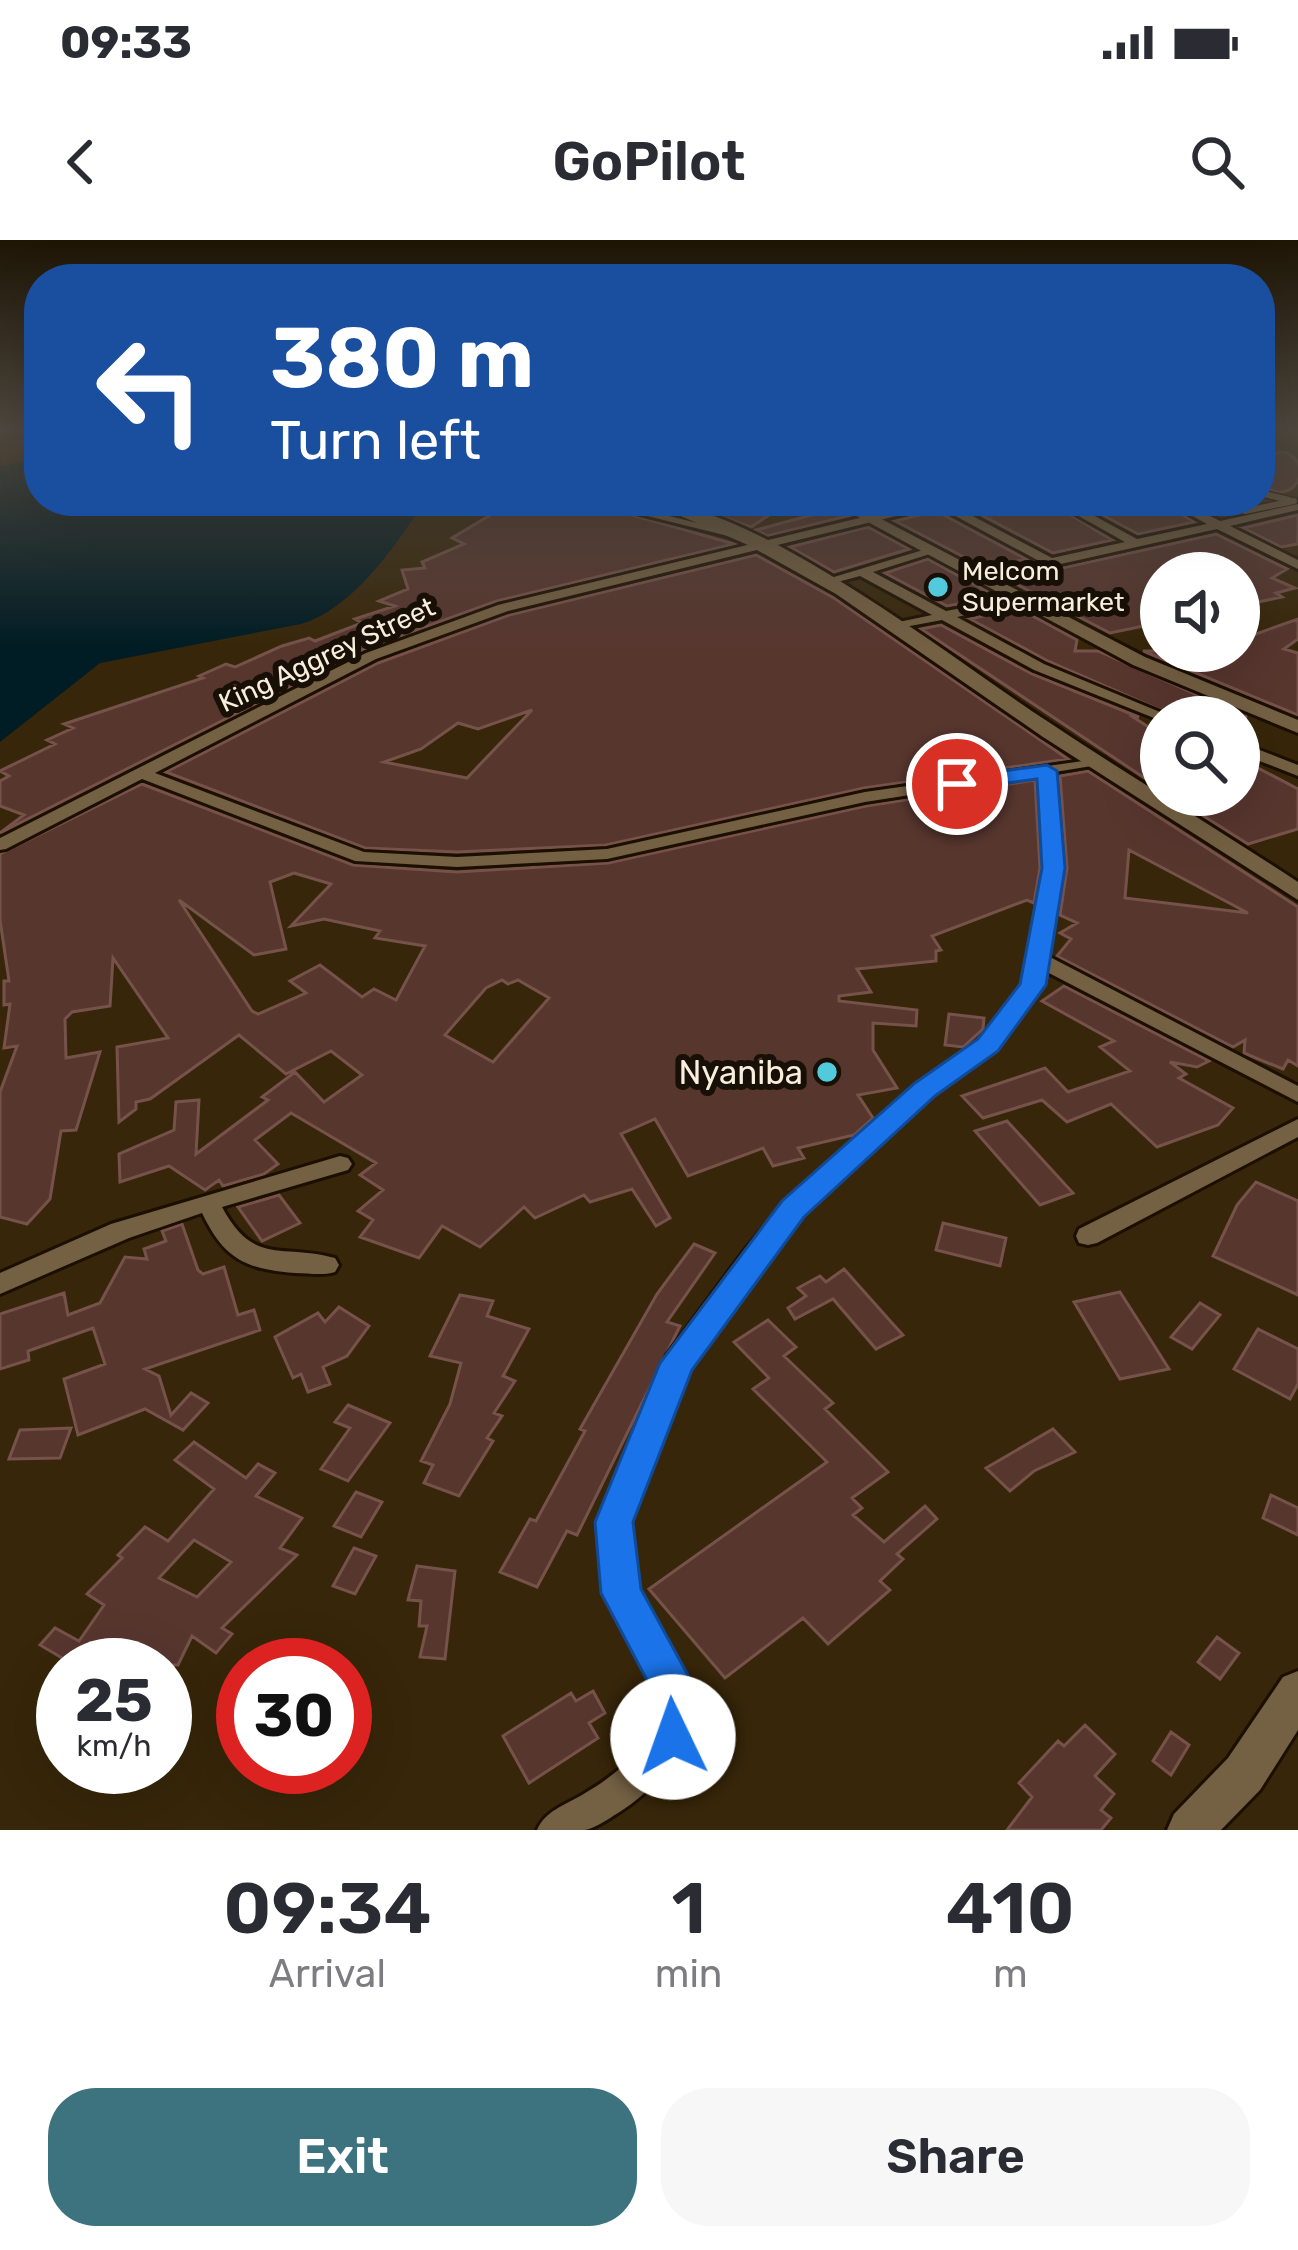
<!DOCTYPE html>
<html lang="en">
<head>
<meta charset="utf-8">
<style>
	body { margin:0; font-family:Rubik,sans-serif; background:#f7f7f7; color:#2b2b33; height:100vh; display:flex; flex-direction:column; font-size:45px; white-space:nowrap }
	* { box-sizing:border-box; margin:0 }
	p { font-size:39px; color:#7c7c81 }
	.icon { flex:none; width:66px; height:66px; fill:none; stroke:currentColor; stroke-width:2; stroke-linecap:round; stroke-linejoin:round }
	.map { position:relative; height:1590px; overflow:hidden }
	.panel { display:flex; flex-direction:column; background:#fff; flex:1 }
	.panel>* { flex:none }
	.guide { position:absolute; left:24px; top:24px; width:1251px; height:252px; border-radius:48px; box-shadow:0 12px 48px #0002; background:#1a4fa0; color:#fff; overflow:hidden }
	.fabs { position:absolute; left:1140px; top:312px; display:grid; gap:24px }
	.fabs a { display:grid; place-items:center; width:120px; height:120px; border-radius:50%; background:#fff; box-shadow:0 12px 48px #0002; font-size:60px }
	.speed { position:absolute; left:36px; top:1398px; display:flex; gap:24px; font-size:60px; font-weight:700; text-align:center }
	.speed>* { display:grid; place-content:center; width:156px; height:156px; border-radius:50%; background:#fff; box-shadow:0 12px 48px #0002; line-height:1 }
	.speed small { font-size:30px; font-weight:400 }
	.speed .limit { border:18px solid #d22; background:#fff; color:#111 }
	.pin { position:absolute; display:grid; place-items:center; width:102px; height:102px; color:#fff; margin:-51px; border:6px solid #fff; border-radius:50%; box-shadow:0 3px 12px #0007 }
	.me { position:absolute; width:132px; margin:-66px; rotate:357deg; stroke-linejoin:round; filter:drop-shadow(0 0 9px #0008) }
	.turn { display:flex; align-items:center; gap:42px; height:252px; padding:0 48px; font-size:54px }
	.turn .icon { width:156px; height:156px; stroke-width:2.5 }
	.turn b { display:block; font-size:84px; line-height:102px }
	.eta { display:flex; justify-content:space-evenly; align-items:center; height:204px; text-align:center }
	.eta b { font-size:72px; font-weight:600; line-height:84px }
	.action { display:flex; gap:24px; margin-top:auto; padding:24px 48px }
	.action a { flex:1; height:138px; border-radius:48px; background:#3d737f; color:#fff; font-size:48px; font-weight:600; line-height:138px; text-align:center }
	.action a+a { background:#f7f7f7; color:#2b2b33 }
	.status { display:flex; justify-content:space-between; align-items:center; height:84px; padding:0 60px; background:#fff; direction:ltr }
	.status svg { height:33px; fill:currentColor }
	header { display:flex; justify-content:space-between; align-items:center; height:156px; padding:0 48px; background:#fff; font-size:54px; font-weight:600 }
	.map>svg:first-child { display:block }
	.water { fill:#001c24 }
	.building { fill:#57362e; stroke:#76524a; stroke-width:3; fill-rule:evenodd }
	.lines { fill:none; stroke-linecap:round; stroke-linejoin:round }
	.service-casing { stroke:#1c0f00; stroke-width:9 }
	.minor-casing { stroke:#1c0f00; stroke-width:6 }
	.tertiary-casing { stroke:#1c0f00; stroke-width:6 }
	.service { stroke:#746043; stroke-width:6 }
	.minor { fill:#746043; fill-rule:evenodd }
	.tertiary { fill:#746043; fill-rule:evenodd }
	.route { fill:#1a73e8; stroke:#114b97; stroke-width:3 }
	.poi-dot { fill:#53cadc; stroke:#181006; stroke-width:4.5 }
	.labels { text-anchor:middle; stroke-width:12; stroke-linejoin:round; paint-order:stroke }
	.far-poi-label { font-size:27px; fill:#f9eedd; stroke:#181006; text-anchor:start }
	.far-street-label { font-size:27px; fill:#f9eedd; stroke:#181006 }
	.poi-label { font-size:33px; fill:#f9eedd; stroke:#181006; text-anchor:end }
</style>
</head>
<body>
<div class="status"><b>09:33</b><svg viewBox="0 0 49 12"><path d="M0 12V9h3v3zM5 12V6h3v6zM10 12V3h3v9zM15 12V0h3v12zM26 1h20v11H26zM47 4h2v5h-2z"/></svg></div>
<header><svg class="icon" aria-label="back" viewBox="0 0 24 24"><path d="M15 5l-7 7 7 7"/></svg>GoPilot<svg class="icon" aria-label="search" viewBox="0 0 24 24"><circle cx="10" cy="10" r="6"/><path d="M15 15l6 6"/></svg></header>
<div class="map">
<svg width="1298" height="1590" viewBox="0 0 1298 1590">
	<rect width="100%" height="100%" fill="#372609"/>
	<path class="water" d="M39 218V261H425C396 305 354 368 301 384L100 423 0 502V226Z"/>
	<path class="building" d="M1260 232a20 20 0 1 1 40 0a20 20 0 1 1-40 0Z
		M514 261H583L734 304 497 361 364 409 0 593 24 575 0 566V541L9 536 0 531 55 504 47 500 73 488 64 484 203 438 199 436 226 424 235 427 282 406 309 398 315 401 362 383 355 379 395 366 379 361 408 349 402 330 425 328 422 322 464 304 452 298Z
		M675 261H790L751 287Z
		M955 261H1048L1112 300 1053 313Z
		M1076 261H1161L1194 282 1138 294Z
		M834 269 848 276 767 296 756 290Z
		M936 271 1026 319 985 328 895 281Z
		M1298 275V304L1281 307 1243 288Z
		M868 287 909 309 834 332 790 307Z
		M1216 294 1287 329 1272 338 1295 348 1276 353 1282 357 1239 366V333H1161V370L1143 374 1158 383 1110 393 1008 340Z
		M756 315 834 358 1068 519 864 548 606 605 457 612 365 608 166 532 378 423 509 375ZM532 470 467 538 384 522 421 509 458 483 478 489Z
		M928 319 997 357 947 366 885 333Z
		M1018 368 1077 400 1075 411H1098L1247 477H1176L1046 420 970 379Z
		M1298 379V399L1284 409 1298 413V475L1143 411H1239V400Z
		M941 385 1032 434 1139 477H1133L1161 495V549L921 389Z
		M1239 518 1298 549V589L1248 604 1170 555H1239Z
		M1088 531 1298 667V826L1288 820 1283 829 1251 816 1244 813 1245 800 1233 807 1057 716 1071 699 1060 693 1077 683 1060 675 1067 628 1060 536ZM1129 610 1248 673 1125 658Z
		M1035 540 1040 628 1034 663 1027 660 932 696 941 710 936 711V721L857 729 871 752 839 756V761L917 770 916 786 873 783V810L897 848 858 855 873 878 854 895 798 908 804 918 773 926 763 908 688 936 655 879 621 894 670 978 656 986 632 949 590 962 584 955 535 978 524 967 480 1007 442 986 419 1018 360 997 373 980 358 971 383 950 360 935 376 923 291 873 255 900 278 924 264 934 223 946 219 940 205 950 169 926 120 942 119 914 174 890 176 862 199 860 196 914 268 860 262 857 295 832 324 862 362 835 331 811 286 834 239 795 150 859 136 862V869L119 882 117 807 168 798 113 718 110 766 72 772 65 779 66 818 100 812 76 890 61 891 50 959 27 984 0 977V852L17 806 4 808 10 764 4 765V741H9L0 680V614L142 544 353 625 457 632 608 623 866 566ZM294 633 331 644 291 686 324 679 380 691 375 698 425 706 396 760 374 749 362 757 320 725 290 741 306 753 258 774 252 771 179 660 254 715 286 709 270 642ZM502 740 508 744 518 740 549 758 493 822 445 795 486 748Z
		M1064 746 1209 821 1197 827 1170 822 1186 834 1179 838 1233 868 1218 885 1157 907 1111 864 1067 882 1042 860 983 878 962 856 1045 828 1068 852 1130 831 1100 807 1114 801 1042 761Z
		M949 774 984 778 983 789 963 807 945 805Z
		M1007 881 1073 953 1040 965 975 891Z
		M1256 942 1298 961V1055L1213 1016 1237 965Z
		M279 955 300 983 262 1001 238 967Z
		M943 983 1006 998 1000 1026 936 1010Z
		M182 984 198 1030 203 1034 224 1027 238 1075 254 1070 260 1090 145 1129 159 1136 171 1175 191 1153 208 1163 183 1190 145 1169 78 1195 64 1139 105 1124 93 1088 28 1111 29 1120 0 1129V1074L64 1053 68 1075 100 1063 125 1017 147 1019 144 1009 166 1001 162 991Z
		M694 1004 715 1013 667 1082 680 1086 577 1295 567 1291 537 1347 500 1332 530 1279 536 1281 585 1191 580 1189 657 1054Z
		M844 1029 892 1083 903 1095 876 1109 833 1059 795 1079 788 1068 806 1056 798 1048 820 1036 826 1042Z
		M1120 1052 1152 1102 1169 1129 1120 1139 1074 1062Z
		M460 1055 493 1061 487 1076 529 1089 503 1136 515 1141 494 1173 502 1176 487 1198 493 1201 459 1256 424 1243 433 1225 421 1221 450 1164 461 1123 430 1116Z
		M1200 1063 1220 1075 1192 1109 1171 1097Z
		M339 1067 369 1086 347 1116 323 1127 330 1144 308 1152 301 1134 293 1138 275 1097 318 1073 325 1082Z
		M768 1080 796 1107 784 1116 833 1163 825 1169 888 1232 852 1258 862 1268 853 1275 884 1302 925 1266 937 1279 897 1314 903 1319 880 1341 890 1350 828 1404 803 1378 725 1438 649 1349 827 1222 753 1149 769 1138 734 1102Z
		M1258 1089 1298 1109V1144L1290 1159 1234 1129Z
		M348 1165 390 1183 348 1241 321 1229 350 1188 335 1182Z
		M71 1188 60 1218 9 1219 20 1190Z
		M1053 1189 1075 1212 1034 1231 1010 1251 986 1228Z
		M194 1202 246 1238 258 1224 275 1233 256 1256 302 1278 280 1308 297 1315 222 1388 232 1394 216 1413 192 1396 178 1425H74L40 1405 55 1388 79 1401 104 1365 87 1354 122 1318 118 1315 145 1287 168 1301 214 1249 175 1220ZM194 1300 231 1322 197 1357 159 1338Z
		M356 1252 382 1262 361 1297 334 1286Z
		M1271 1255 1298 1268V1295L1263 1278Z
		M354 1308 376 1316 355 1354 333 1346Z
		M417 1326 455 1331 445 1419 420 1417 427 1386H419L421 1361 408 1360Z
		M1217 1397 1239 1413 1220 1439 1198 1422Z
		M593 1451 605 1473 589 1483 598 1498 529 1543 503 1496 571 1453 576 1461Z
		M1085 1485 1115 1514 1095 1536 1114 1554 1101 1570 1111 1578 1101 1590H1007L1032 1557 1019 1543 1058 1501 1064 1506Z
		M1171 1492 1189 1505 1171 1535 1153 1521Z"/>
	<g class="lines">
		<defs>
			<path id="service" d="M1260 253 1289 260
				M1245 271 1294 261"/>
			<path id="minor" d="M587 261H608L734 292 728 296Z
				M930 261H950L948 263 1052 318 1125 302 1052 261H1067L1137 299 1207 284 1165 261H1180L1220 281 1298 264V270L1230 286 1298 320V329L1217 289 980 342 974 338 975 335 1039 321 937 266 508 371 376 419 155 533 364 612 457 617 607 609 865 552 1104 518V524L1055 532 1063 628 1048 716 1298 846V862L1045 731 1043 745 995 810 933 855 802 975 688 1128 629 1282 637 1350 697 1461C683 1510 662 1545 618 1573 608 1579 596 1588 585 1590 570 1590 552 1590 537 1590 545 1571 565 1565 582 1555 621 1532 650 1507 664 1463L607 1353 599 1282 667 1115 742 1014 784 963 833 919 917 845 981 800 1023 744 1045 628 1039 535 865 562 607 619 457 627 355 621 142 539 6 609 0 610V598L366 413 498 365Z
				M923 310 933 313 873 332 946 371 1024 356V362L957 377 1044 424 1172 477 1159 480 1034 430 942 380 894 389V383L932 375 860 336 830 344 824 340Z
				M1239 502 1298 525V536L1239 513Z
				M1298 879V897L1097 1003 1088 1005 1079 1003 1076 996 1079 989Z
				M340 916 348 918 352 924 348 930 222 967C254 1027 282 1003 335 1018L339 1025 335 1032C322 1036 309 1033 295 1033 245 1029 224 1019 202 973L129 998 0 1054V1033L111 984Z"/>
			<path id="tertiary" d="M646 261C752 261 952 419 1044 479 1128 535 1214 587 1298 642V660L1043 497 836 354 748 305Z
				M829 261H847L1145 417 1298 480V493L1133 425Z
				M1298 1431V1490L1260 1550 1221 1590H1167L1174 1574 1228 1518 1283 1437Z"/>
		</defs>
		<use href="#service" class="service-casing"/>
		<use href="#minor" class="minor-casing"/>
		<use href="#tertiary" class="tertiary-casing"/>
		<use href="#service" class="service"/>
		<use href="#minor" class="minor"/>
		<use href="#tertiary" class="tertiary"/>
	</g>
	<linearGradient id="sky" x2="0" y2="1"><stop stop-color="#1e1505"/><stop offset="0.46" stop-color="#4d473e"/><stop offset="1" stop-color="#4d473e" stop-opacity="0"/></linearGradient>
	<rect width="1298" height="410" fill="url(#sky)"/>
	<path class="route" d="M1047 525 1057 531 1065 628 1046 745 998 811 935 856 804 977 692 1130 633 1282 641 1349 702 1461 688 1512 673 1519 657 1512 651 1497 659 1463 601 1353 595 1282 660 1123 782 961 915 843 978 799 1020 744 1042 628 1037 539 957 550 947 544 957 537Z"/>
	<g class="poi-dot">
		<circle cx="938" cy="347" r="12"/>
		<circle cx="827" cy="832" r="12"/>
	</g>
	<g class="labels">
		<g class="far-poi-label">
			<text x="962" y="340">Melcom<tspan x="962" dy="31">Supermarket</tspan></text>
		</g>
		<g class="far-street-label">
			<text transform="translate(327 415) rotate(-25)" y="9">King Aggrey Street</text>
		</g>
		<g class="poi-label">
			<text x="803" y="844">Nyaniba</text>
		</g>
	</g>
</svg>
<div class="fabs">
<a><svg class="icon" aria-label="sound" viewBox="0 0 24 24"><path d="M4 9h4l5-4v14l-5-4H4zM17 9q2 3 0 6"/></svg></a>
<a><svg class="icon" aria-label="search" viewBox="0 0 24 24"><circle cx="10" cy="10" r="6"/><path d="M15 15l6 6"/></svg></a>
</div>
<div class="speed"><div>25<small>km/h</small></div><div class="limit">30</div></div>
<div class="pin" style="left:957px;top:544px;background:#d93025"><svg class="icon" aria-label="arrive" viewBox="0 0 24 24"><path d="M6 21V4h12l-3 4 3 4H6"/></svg></div>
<svg class="me" style="left:673px;top:1497px" viewBox="-20 -20 40 40"><circle r="19" fill="#fff"/><path d="M0-13L10 11 0 6-10 11z" fill="#1a73e8"/></svg>
<div class="guide">
<div class="turn"><svg class="icon" aria-label="left" viewBox="0 0 24 24"><path d="M17 20v-9H6M10 6l-5 5 5 5"/></svg><div><b>380 m</b>Turn left</div></div>
</div>
</div>
<section class="panel">
<div class="eta">
<div><b>09:34</b><p>Arrival</p></div>
<div><b>1</b><p>min</p></div>
<div><b>410</b><p>m</p></div>
</div>
<div class="action"><a>Exit</a><a>Share</a></div>
</section>
</body>
</html>
